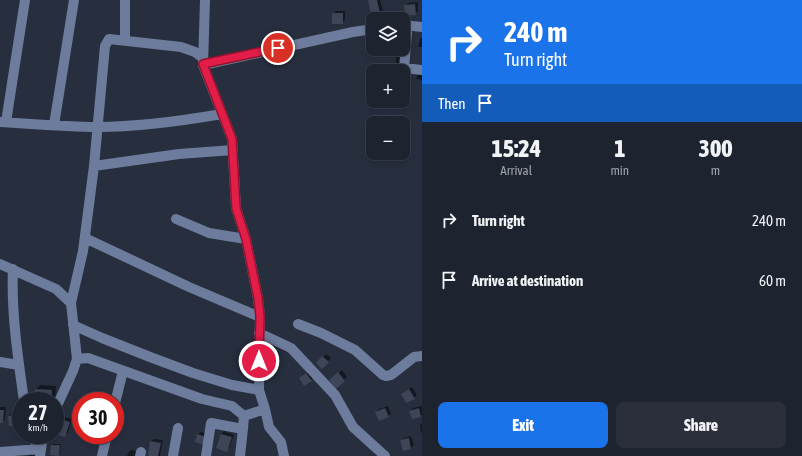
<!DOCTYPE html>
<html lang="en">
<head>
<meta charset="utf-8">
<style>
	body { margin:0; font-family:"Asap Condensed",sans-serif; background:#2a2f3b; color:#f1f3f6; height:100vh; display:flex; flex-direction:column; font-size:15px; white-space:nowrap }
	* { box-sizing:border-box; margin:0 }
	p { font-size:13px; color:#a0a4aa }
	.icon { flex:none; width:22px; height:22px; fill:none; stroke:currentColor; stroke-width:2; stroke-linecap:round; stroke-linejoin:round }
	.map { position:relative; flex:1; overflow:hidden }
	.panel { display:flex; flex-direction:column; background:#1d232f; width:380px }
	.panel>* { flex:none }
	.top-card { background:#1a73e8; color:#fff; overflow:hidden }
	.controls { position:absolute; left:366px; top:12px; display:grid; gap:8px }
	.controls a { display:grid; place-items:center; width:44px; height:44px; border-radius:8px; background:#1d232f; box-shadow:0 2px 6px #0003,0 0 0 1px #3b404b; font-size:20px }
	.speed { position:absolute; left:12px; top:392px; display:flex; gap:8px; font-size:20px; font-weight:700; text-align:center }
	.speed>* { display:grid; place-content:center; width:52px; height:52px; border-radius:50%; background:#1d232f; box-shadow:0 2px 6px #0003,0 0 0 1px #3b404b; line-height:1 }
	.speed small { font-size:10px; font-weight:400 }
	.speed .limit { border:6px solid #d22; background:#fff; color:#111 }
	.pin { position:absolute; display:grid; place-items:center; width:34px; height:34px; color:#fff; margin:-17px; border:2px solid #fff; border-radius:50%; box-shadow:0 1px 4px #0007 }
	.me { position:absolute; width:44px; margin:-22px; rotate:0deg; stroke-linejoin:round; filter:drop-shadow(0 0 3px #0008) }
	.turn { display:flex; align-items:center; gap:14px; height:84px; padding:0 16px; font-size:18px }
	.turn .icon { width:52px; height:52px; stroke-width:2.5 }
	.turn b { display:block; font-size:28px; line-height:34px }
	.then { display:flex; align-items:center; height:38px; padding:0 16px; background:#0003; gap:8px; font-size:15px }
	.eta { display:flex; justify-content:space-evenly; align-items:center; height:68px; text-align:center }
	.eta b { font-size:24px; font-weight:800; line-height:28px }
	.cta { display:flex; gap:8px; margin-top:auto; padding:8px 16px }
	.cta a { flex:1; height:46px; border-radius:8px; background:#1a73e8; color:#fff; font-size:16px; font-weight:800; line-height:46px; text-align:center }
	.cta a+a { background:#2a2f3b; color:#f1f3f6 }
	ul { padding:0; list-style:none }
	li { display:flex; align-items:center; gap:12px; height:60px; padding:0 16px }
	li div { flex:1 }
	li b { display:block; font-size:15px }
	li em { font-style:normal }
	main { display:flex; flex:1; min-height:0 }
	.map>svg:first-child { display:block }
	.shadow { fill:#0007 }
	.building { fill:#3d4557 }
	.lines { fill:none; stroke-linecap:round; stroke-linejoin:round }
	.minor { stroke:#6d7c9c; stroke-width:10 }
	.route-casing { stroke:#92132f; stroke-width:10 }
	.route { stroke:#e11d48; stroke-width:7 }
</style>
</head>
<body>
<main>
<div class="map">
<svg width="422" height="456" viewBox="0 0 422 456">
	<rect width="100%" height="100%" fill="#272f3f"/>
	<path class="shadow" d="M369 0H380L383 10 380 12Z
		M418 2V11L415 14 405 6 408 3Z
		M336 11H345V20L342 23 333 14Z
		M421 38H422V47H418L420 39Z
		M393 49H403L402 52 393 51Z
		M397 55H403L402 63H396V56Z
		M422 68V80L416 79 418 71Z
		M326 354 331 358 322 368 317 363Z
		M342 370 347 377 336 387 333 378Z
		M310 371 314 377 305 385 303 376Z
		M40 385 56 386 55 403V401H35L36 389Z
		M412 387 417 395 414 398 402 394Z
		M388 406 391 414 388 416 376 412 379 409Z
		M422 406V415L412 418 410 411 413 408Z
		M0 407H6L5 419 3 422H0Z
		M12 413H21V425L9 416Z
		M61 416 72 419 68 433 65 435 55 433 58 419Z
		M422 423V433H421L420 425Z
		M224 431 234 435 229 448 226 451 221 434Z
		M201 432 209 434 196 441 198 434Z
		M411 436 414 445 411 448 403 450 401 440 404 438Z
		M154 439 163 440 160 456H149L151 441Z
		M53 444H61L60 454 59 455 51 454 52 445Z
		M131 450 140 452V456H127L128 453Z
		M29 454H36V456H29Z"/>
	<path class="building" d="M368 0H377L380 13 371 15Z
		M415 4 416 15 405 16 404 5Z
		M332 13H343V24H332Z
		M322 356 329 362 322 369 316 363Z
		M338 372 345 381 336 389 329 380Z
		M306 373 312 381 304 386 299 378Z
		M35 389 52 390 51 401H34Z
		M409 389 415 399 406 403 401 394Z
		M385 408 389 417 379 421 375 412Z
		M419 408 421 417 412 419 409 411Z
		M0 410H4L3 423H0Z
		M21 415V426H9L8 416Z
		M57 418 70 422 65 437 55 434V426Z
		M197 434 207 437 204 445 195 442Z
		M221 434 232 437 227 452 216 448Z
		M409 438 411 449 403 451 400 440Z
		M150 441 161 443 158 456H148Z
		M51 445H60L59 456 50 455Z"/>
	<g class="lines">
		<path class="minor" d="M125 0V41
			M205 0 203 65 232 139 236 208 246 239 258 298 260 317 259 390 265 409 269 427 281 442 284 456
			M403 25 422 27
			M404 25 407 33 404 68 422 70
			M203 65 353 32 373 29
			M0 122C32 124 65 127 98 127 140 127 181 121 222 114
			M6 122 25 0
			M54 125 74 0
			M94 166 179 154 233 150
			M176 219 209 233 246 239
			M85 238 189 287 260 317
			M0 264 56 289 71 303 77 359 73 371 55 410
			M13 269C11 312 18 358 24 401
			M71 303 83 251 94 166 105 46 109 39 181 47 195 52 203 58
			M298 324 321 333 355 350 383 375 386 376 391 375 414 357 422 356
			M73 325 102 338 150 357 193 373 232 385 259 390
			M259 333 291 348 335 395 353 427 385 456
			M77 359 88 358 202 399 232 406 244 416
			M0 362 19 365
			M115 403 123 371
			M30 435 40 449
			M0 452 40 449
			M40 456 42 442 44 435
			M102 456 107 435
			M140 456 141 452
			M173 456 178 428
			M206 456 211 423 243 429 244 416 265 409
			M240 456 243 429"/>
	</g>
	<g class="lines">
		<defs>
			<path id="route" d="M259 361 260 316 258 298 246 239 236 208 232 139 203 64 278 48"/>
		</defs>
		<use href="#route" class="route-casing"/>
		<use href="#route" class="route"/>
	</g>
</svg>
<div class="controls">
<a><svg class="icon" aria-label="layers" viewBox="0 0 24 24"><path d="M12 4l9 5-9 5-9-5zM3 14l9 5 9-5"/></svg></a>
<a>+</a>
<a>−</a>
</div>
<div class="speed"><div>27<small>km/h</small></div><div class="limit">30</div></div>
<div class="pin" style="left:278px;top:48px;background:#d93025"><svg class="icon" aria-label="arrive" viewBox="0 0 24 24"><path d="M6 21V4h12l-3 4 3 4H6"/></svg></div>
<svg class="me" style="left:259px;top:361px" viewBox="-20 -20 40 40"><circle r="17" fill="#e11d48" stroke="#fff" stroke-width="3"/><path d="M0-11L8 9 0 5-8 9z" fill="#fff"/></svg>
</div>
<section class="panel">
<div class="top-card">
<div class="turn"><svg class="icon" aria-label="right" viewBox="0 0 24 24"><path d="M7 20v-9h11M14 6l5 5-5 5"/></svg><div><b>240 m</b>Turn right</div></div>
<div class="then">Then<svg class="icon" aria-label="arrive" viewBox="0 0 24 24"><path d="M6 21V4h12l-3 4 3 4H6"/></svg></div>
</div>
<div class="eta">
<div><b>15:24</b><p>Arrival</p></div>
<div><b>1</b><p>min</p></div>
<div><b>300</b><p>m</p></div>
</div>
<ul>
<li><svg class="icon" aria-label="right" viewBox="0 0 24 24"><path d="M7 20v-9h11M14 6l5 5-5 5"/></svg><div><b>Turn right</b></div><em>240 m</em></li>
<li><svg class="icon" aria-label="arrive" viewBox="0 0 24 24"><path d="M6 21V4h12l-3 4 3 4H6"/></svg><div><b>Arrive at destination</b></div><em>60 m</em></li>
</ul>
<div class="cta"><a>Exit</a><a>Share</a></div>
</section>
</main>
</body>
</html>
